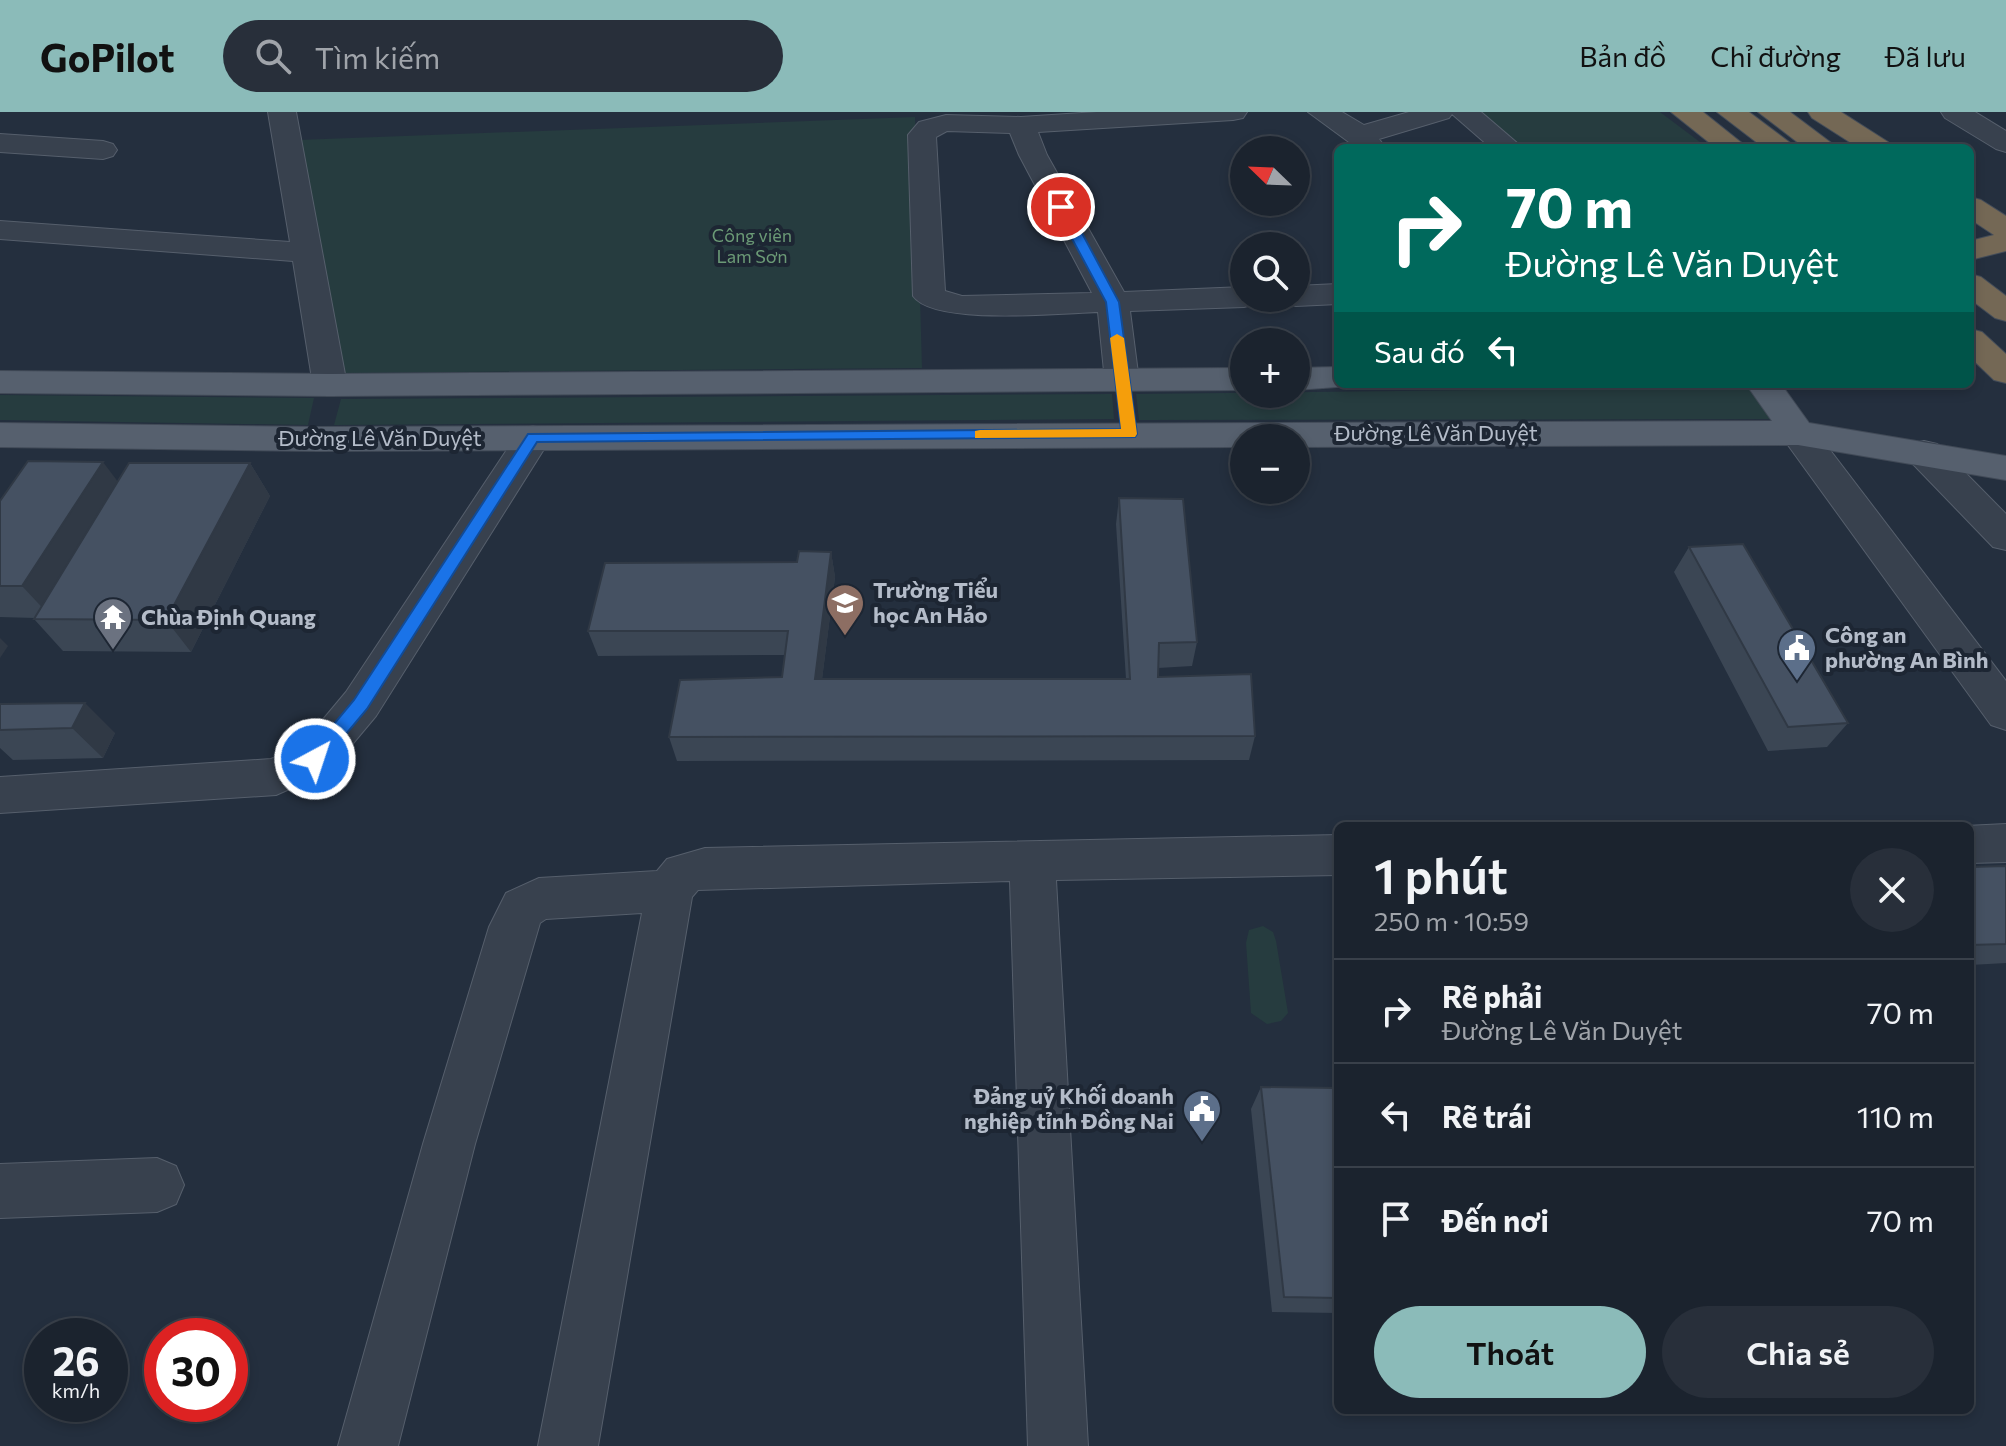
<!DOCTYPE html>
<html lang="vi">
<head>
<meta charset="utf-8">
<style>
	body { margin:0; font-family:Commissioner,sans-serif; background:#282f3a; color:#f1f3f6; height:100vh; display:flex; flex-direction:column; font-size:30px; white-space:nowrap }
	* { box-sizing:border-box; margin:0 }
	p { font-size:26px; color:#a0a4aa }
	.icon { flex:none; width:44px; height:44px; fill:none; stroke:currentColor; stroke-width:2; stroke-linecap:round; stroke-linejoin:round }
	.map { position:relative; flex:1; overflow:hidden }
	.panel { position:absolute; left:1334px; top:710px; width:640px; height:592px; display:flex; flex-direction:column; background:#1b232e; border-radius:12px; box-shadow:0 4px 12px #0003,0 0 0 2px #39404a }
	.panel>* { flex:none }
	.hud { position:absolute; left:1334px; top:32px; width:640px; height:244px; border-radius:12px; box-shadow:0 4px 12px #0003,0 0 0 2px #39404a; background:#00695c; color:#fff; overflow:hidden }
	.needle { width:52px; rotate:293deg }
	.buttons { position:absolute; left:1230px; top:24px; display:grid; gap:16px }
	.buttons a { display:grid; place-items:center; width:80px; height:80px; border-radius:50%; background:#1b232e; box-shadow:0 4px 12px #0003,0 0 0 2px #39404a; font-size:40px }
	.speed { position:absolute; left:24px; top:1206px; display:flex; gap:16px; font-size:40px; font-weight:700; text-align:center }
	.speed>* { display:grid; place-content:center; width:104px; height:104px; border-radius:50%; background:#1b232e; box-shadow:0 4px 12px #0003,0 0 0 2px #39404a; line-height:1 }
	.speed small { font-size:20px; font-weight:400 }
	.speed .limit { border:12px solid #d22; background:#fff; color:#111 }
	.pin { position:absolute; display:grid; place-items:center; width:68px; height:68px; color:#fff; margin:-34px; border:4px solid #fff; border-radius:50%; box-shadow:0 2px 8px #0007 }
	.me { position:absolute; width:88px; margin:-44px; rotate:40deg; stroke-linejoin:round; filter:drop-shadow(0 0 6px #0008) }
	.turn { display:flex; align-items:center; gap:28px; height:168px; padding:0 40px; font-size:36px }
	.turn .icon { width:104px; height:104px; stroke-width:2.5 }
	.turn b { display:block; font-size:56px; line-height:68px }
	.then { display:flex; align-items:center; height:76px; padding:0 40px; background:#0003; gap:16px; font-size:30px }
	.round { display:grid; place-items:center; flex:none; width:84px; height:84px; border-radius:42px; background:#282f3a }
	.overview { display:flex; align-items:center; justify-content:space-between; height:136px; padding:0 40px }
	h1 { font-size:48px; font-weight:600; line-height:60px }
	.cta { display:flex; gap:16px; margin-top:auto; padding:16px 40px }
	.cta a { flex:1; height:92px; border-radius:48px; background:#8bbbb9; color:#111; font-size:32px; font-weight:600; line-height:92px; text-align:center }
	.cta a+a { background:#282f3a; color:#f1f3f6 }
	ul { padding:0; list-style:none }
	li { display:flex; align-items:center; gap:24px; height:104px; padding:0 40px; border-top:2px solid #39404a }
	li div { flex:1 }
	li b { display:block; font-size:30px }
	li em { font-style:normal }
	header { display:flex; align-items:center; gap:48px; box-sizing:border-box; height:112px; padding:0 40px; background:#8bbbb9; color:#111 }
	header strong { font-size:38px }
	nav { display:flex; gap:44px; margin-inline-start:auto; font-size:28px }
	.search { width:560px; height:72px; background:#282f3a; display:flex; align-items:center; gap:20px; box-sizing:border-box; padding:0 28px; border-radius:44px; color:#a0a4aa; font-size:30px }
	.map>svg:first-child { display:block }
	.green { fill:#263c3f }
	.lines { fill:none; stroke-linecap:round; stroke-linejoin:round }
	.minor-casing { stroke:#565f6c; stroke-width:2 }
	.major-casing { stroke:#414a57; stroke-width:2 }
	.highway-casing { stroke:#434c59; stroke-width:2 }
	.minor { fill:#38414e; fill-rule:evenodd }
	.major { fill:#56606e; fill-rule:evenodd }
	.highway { fill:#746855; fill-rule:evenodd }
	.wall { fill:#3b4654 }
	.shaded-wall { fill:#303945 }
	.building { fill:#455162; stroke:#303945; stroke-width:2 }
	.route { fill:#1a73e8; stroke:#114b97; stroke-width:2 }
	.slow { fill:#f59e0b }
	.labels { text-anchor:middle; stroke-width:8; stroke-linejoin:round; paint-order:stroke }
	.far-park-label { font-size:18px; fill:#6b9a76; stroke:#1d2633 }
	.street-label { font-size:22px; fill:#b4bcc9; stroke:#1d2633 }
	.poi-label { font-size:22px; font-weight:bold; fill:#b4bcc9; stroke:#1d2633; text-anchor:start }
</style>
</head>
<body>
<header>
<strong>GoPilot</strong>
<div class="search"><svg class="icon" aria-label="search" viewBox="0 0 24 24"><circle cx="10" cy="10" r="6"/><path d="M15 15l6 6"/></svg>Tìm kiếm</div>
<nav><a>Bản đồ</a><a>Chỉ đường</a><a>Đã lưu</a></nav>
</header>
<div class="map">
<svg width="2006" height="1334" viewBox="0 0 2006 1334">
	<rect width="100%" height="100%" fill="#242f3e"/>
	<path class="green" d="M1479 0H1660L1708 36H1522Z
		M915 5 922 256 340 261 298 28Z
		M1752 275 1775 307 1139 308 1136 282Z
		M1112 282 1114 307 334 313 341 287Z
		M0 283 314 286 308 313 0 308Z
		M1263 814 1273 820 1276 829 1288 901 1281 909 1267 912 1251 901 1246 831 1249 818Z"/>
	<g class="lines">
		<defs>
			<path id="minor" d="M268 0H296L347 273 342 281 330 284 318 281 313 273 293 149 0 127V109L290 130Z
				M1097 0H1247L1243 6 1233 8 1038 20 1047 43 1124 180 1244 175V186H1259L1255 192 1244 195 1130 199 1139 269 1134 277 1122 280 1110 277 1105 269 1098 200C1061 201 934 214 913 184L908 23 919 10 946 3 1021 5ZM947 19 1010 21 1019 43 1092 181 962 184 945 179 936 25Z
				M1308 0H1342L1364 13 1409 0H1481L1523 36H1491L1452 2 1449 6 1379 27 1386 36H1357Z
				M1941 0H1975L2006 19V40L1996 37 1945 6Z
				M0 22 103 29 113 32 117 38 113 44 103 47 0 40Z
				M1338 172V192L1296 194 1285 191 1281 186H1296V174Z
				M1798 309 1811 313 2006 569V618L1991 613 1785 329 1780 321 1785 313Z
				M533 314 546 318 551 326 376 604 330 659 276 683 0 701V665L271 647 300 635 346 580 520 318Z
				M1924 329 1937 332 2006 402V438L1993 435 1911 350 1906 341 1911 332Z
				M2006 712V750L1970 751V714H1966Z
				M1338 723V763L1056 768 1088 1334H1028L1010 769 698 778 692 785 598 1334H538L642 801 546 807 540 811 475 1032 398 1334H338L423 1032 489 815 506 781 539 766 657 759 667 747 705 736Z
				M157 1046 176 1054 184 1073 176 1092 157 1100 0 1106V1052Z"/>
			<path id="major" d="M1338 255V272L1350 274 1296 278V256Z
				M1244 256V278L330 284 0 281V259L330 262Z
				M1746 272H1781L1809 311 2006 344V368L1798 333 1296 335V326H1244V335L318 339 0 335V311L318 315 1772 309Z"/>
			<path id="highway" d="M1671 0H1703L1748 36H1716Z
				M1717 0H1749L1797 36H1764Z
				M1758 0H1790L1838 36H1805Z
				M1808 0H1841L1888 30 1892 36H1859L1812 6Z
				M1970 85 1981 88 2006 104V139L1970 148V129L1994 123 1970 107Z
				M1970 162 1981 165 2006 184V209L1995 206 1970 187Z
				M1970 217 1982 220 2006 242V271L1994 268 1970 245Z"/>
		</defs>
		<use href="#minor" class="minor-casing"/>
		<use href="#major" class="major-casing"/>
		<use href="#highway" class="highway-casing"/>
		<use href="#minor" class="minor"/>
		<use href="#major" class="major"/>
		<use href="#highway" class="highway"/>
	</g>
	<path class="wall" d="M250 351 270 384 191 540 63 539 34 507 35 506 0 505V389L118 370Z
		M1119 386 1197 530 1192 554 1158 556V565L1255 624 1249 648 677 649 669 625 782 565 785 543 598 544 588 519 831 440 835 465 822 567H1126L1116 412Z
		M1689 435 1848 611 1827 635 1768 639 1674 460Z
		M0 592 115 621 103 646 13 648 0 636Z
		M2006 754V851L1970 853V755Z
		M1261 975 1338 976V1201L1272 1200 1251 997Z"/>
	<path class="shaded-wall" d="M103 350 128 383 52 506 22 474Z
		M250 351 270 384 191 540 166 508Z
		M831 440 835 465 819 591 815 567Z
		M0 526 8 534 0 546Z
		M85 591 115 621 103 646 72 616Z"/>
	<path class="building" d="M28 349 103 350 22 474H0V389Z
		M129 351H250L166 508 34 507Z
		M1119 386 1183 387 1197 530 1159 531 1158 565 1251 562 1255 624 669 625 680 568 782 565 788 519H588L605 451 797 450 799 439 831 440 815 567H1130Z
		M1743 432 1848 611 1788 615 1689 435Z
		M85 591 72 616 0 618V592Z
		M2006 754V832L1970 833V755Z
		M1261 975 1338 976V1186L1284 1185Z"/>
	<path class="route" d="M1061 91 1068 95 1119 190 1137 322 1135 325 537 330 367 597 321 652H309L306 647 309 642 354 588 528 322 1121 317 1106 190 1055 95Z"/>
	<path class="slow" d="M1117 222 1124 226 1137 322 1135 325 975 326V319L980 318 1121 317 1110 226Z"/>
	<defs>
		<symbol id="school-pin" viewBox="-11 -11 22 30"><path d="M0 17L-7.5 6A9.5 9.5 0 1 1 7.5 6Z" fill="#8d6e63" stroke="#1d2633"/><path d="M0-5L7-2L0 1L-7-2ZM-4 1L0 2.5L4 1V4Q0 6-4 4Z" fill="#fff"/></symbol>
		<symbol id="temple-pin" viewBox="-11 -11 22 30"><path d="M0 17L-7.5 6A9.5 9.5 0 1 1 7.5 6Z" fill="#6b7280" stroke="#1d2633"/><path d="M0-6L5-2H3V0L6.5 2.5H4V6H1.5V3h-3V6H-4V2.5H-6.5L-3 0V-2H-5Z" fill="#fff"/></symbol>
		<symbol id="civic-pin" viewBox="-11 -11 22 30"><path d="M0 17L-7.5 6A9.5 9.5 0 1 1 7.5 6Z" fill="#5c6f8a" stroke="#1d2633"/><path d="M-.6-6.5H3V-4.5H.6V-3L4-1V1h2V6H-6V1h2V-1L-.6-3ZM-1.2 2.5V6h2.4V2.5Z" fill="#fff"/></symbol>
	</defs>
	<g fill-rule="evenodd">
		<use href="#school-pin" x="823" y="469" width="44" height="60"/>
		<use href="#temple-pin" x="91" y="483" width="44" height="60"/>
		<use href="#civic-pin" x="1775" y="514" width="44" height="60"/>
		<use href="#civic-pin" x="1180" y="975" width="44" height="60"/>
	</g>
	<g class="labels">
		<g class="far-park-label">
			<text x="752" y="130">Công viên<tspan x="752" dy="21">Lam Sơn</tspan></text>
		</g>
		<g class="street-label">
			<text x="1436" y="329">Đường Lê Văn Duyệt</text>
			<text x="380" y="334">Đường Lê Văn Duyệt</text>
		</g>
		<g class="poi-label">
			<text x="873" y="486">Trường Tiểu<tspan x="873" dy="25">học An Hảo</tspan></text>
			<text x="141" y="513">Chùa Định Quang</text>
			<text x="1825" y="531">Công an<tspan x="1825" dy="25">phường An Bình</tspan></text>
			<text x="1174" y="992" text-anchor="end">Đảng uỷ Khối doanh<tspan x="1174" dy="25">nghiệp tỉnh Đồng Nai</tspan></text>
		</g>
	</g>
</svg>
<div class="buttons">
<a><svg class="needle" viewBox="-14 -14 28 28"><path d="M0-13l5 13h-10z" fill="#e53935"/><path d="M0 13l5-13h-10z" fill="#a0a4aa"/></svg></a>
<a><svg class="icon" aria-label="search" viewBox="0 0 24 24"><circle cx="10" cy="10" r="6"/><path d="M15 15l6 6"/></svg></a>
<a>+</a>
<a>−</a>
</div>
<div class="speed"><div>26<small>km/h</small></div><div class="limit">30</div></div>
<div class="pin" style="left:1061px;top:95px;background:#d93025"><svg class="icon" aria-label="arrive" viewBox="0 0 24 24"><path d="M6 21V4h12l-3 4 3 4H6"/></svg></div>
<svg class="me" style="left:315px;top:647px" viewBox="-20 -20 40 40"><circle r="17" fill="#1a73e8" stroke="#fff" stroke-width="3"/><path d="M0-11L8 9 0 5-8 9z" fill="#fff"/></svg>
<div class="hud">
<div class="turn"><svg class="icon" aria-label="right" viewBox="0 0 24 24"><path d="M7 20v-9h11M14 6l5 5-5 5"/></svg><div><b>70 m</b>Đường Lê Văn Duyệt</div></div>
<div class="then">Sau đó<svg class="icon" aria-label="left" viewBox="0 0 24 24"><path d="M17 20v-9H6M10 6l-5 5 5 5"/></svg></div>
</div>
<section class="panel">
<div class="overview"><div><h1>1 phút</h1><p>250 m · 10:59</p></div><a class="round"><svg class="icon" aria-label="close" viewBox="0 0 24 24"><path d="M6 6l12 12M18 6L6 18"/></svg></a></div>
<ul>
<li><svg class="icon" aria-label="right" viewBox="0 0 24 24"><path d="M7 20v-9h11M14 6l5 5-5 5"/></svg><div><b>Rẽ phải</b><p>Đường Lê Văn Duyệt</p></div><em>70 m</em></li>
<li><svg class="icon" aria-label="left" viewBox="0 0 24 24"><path d="M17 20v-9H6M10 6l-5 5 5 5"/></svg><div><b>Rẽ trái</b></div><em>110 m</em></li>
<li><svg class="icon" aria-label="arrive" viewBox="0 0 24 24"><path d="M6 21V4h12l-3 4 3 4H6"/></svg><div><b>Đến nơi</b></div><em>70 m</em></li>
</ul>
<div class="cta"><a>Thoát</a><a>Chia sẻ</a></div>
</section>
</div>
</body>
</html>
